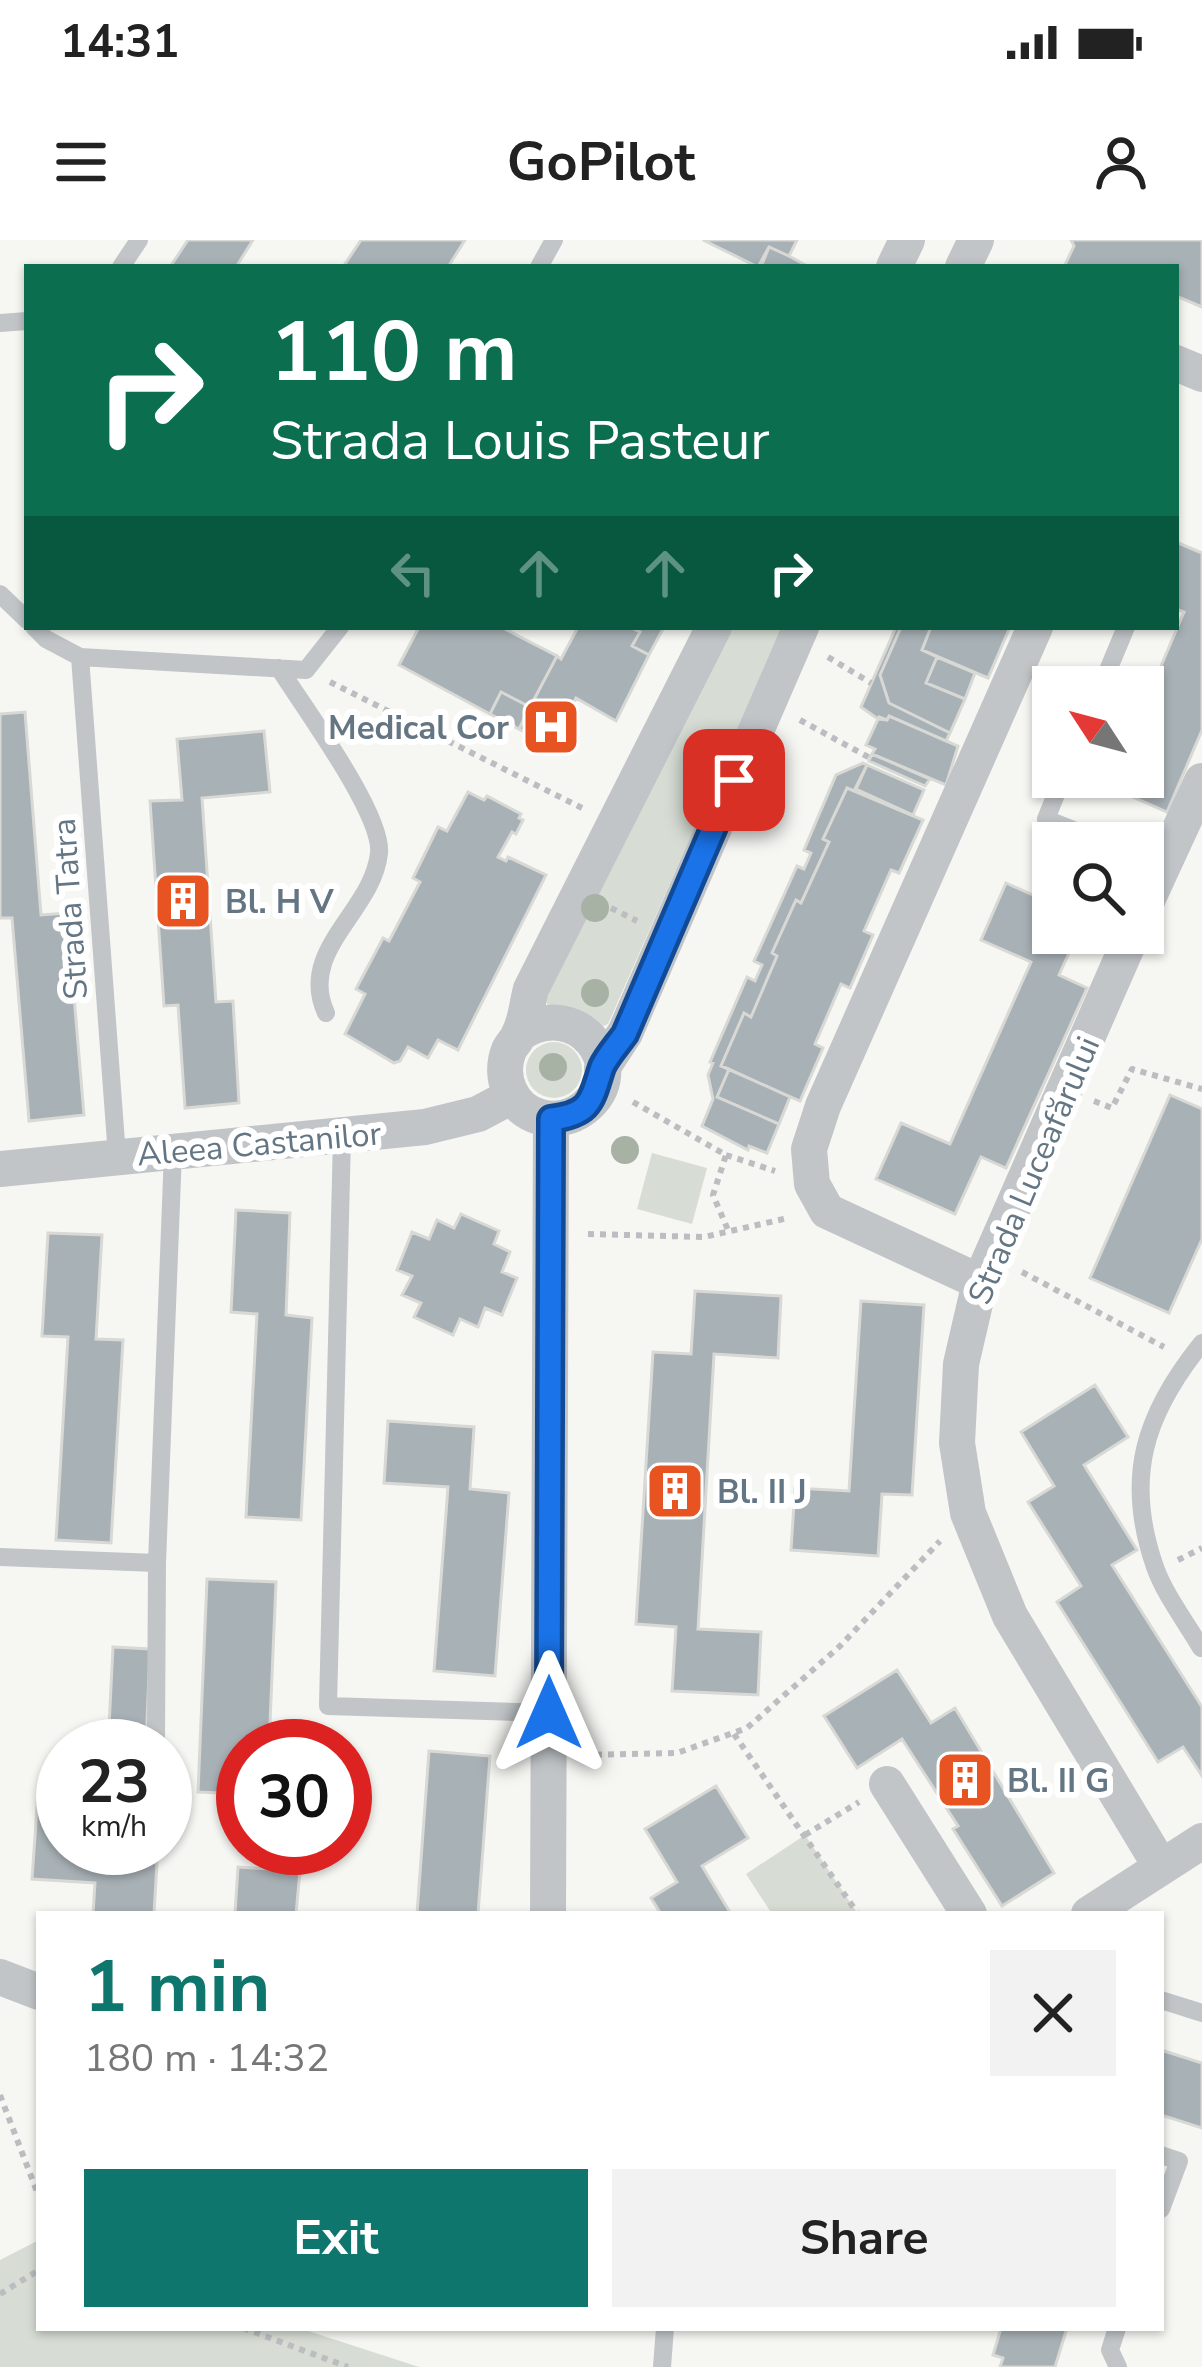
<!DOCTYPE html>
<html lang="en">
<head>
<meta charset="utf-8">
<style>
	body { margin:0; font-family:"Nunito Sans",sans-serif; background:#f2f2f2; color:#222; height:100vh; display:flex; flex-direction:column; font-size:45px; white-space:nowrap }
	* { box-sizing:border-box; margin:0 }
	p { font-size:39px; color:#767676 }
	.icon { flex:none; width:66px; height:66px; fill:none; stroke:currentColor; stroke-width:2; stroke-linecap:round; stroke-linejoin:round }
	.map { position:relative; flex:1; overflow:hidden }
	.sheet { position:absolute; left:36px; top:1671px; width:1128px; height:420px; display:flex; flex-direction:column; background:#fff; border-radius:0px; box-shadow:0 3px 9px #0004 }
	.sheet>* { flex:none }
	.guide { position:absolute; left:24px; top:24px; width:1155px; height:366px; border-radius:0px; box-shadow:0 3px 9px #0004; background:#0b6e4f; color:#fff; overflow:hidden }
	.needle { width:78px; rotate:306deg }
	.fabs { position:absolute; left:1032px; top:426px; display:grid; gap:24px }
	.fabs a { display:grid; place-items:center; width:132px; height:132px; border-radius:0px; background:#fff; box-shadow:0 3px 9px #0004; font-size:60px }
	.speed { position:absolute; left:36px; top:1479px; display:flex; gap:24px; font-size:60px; font-weight:700; text-align:center }
	.speed>* { display:grid; place-content:center; width:156px; height:156px; border-radius:50%; background:#fff; box-shadow:0 3px 9px #0004; line-height:1 }
	.speed small { font-size:30px; font-weight:400 }
	.speed .limit { border:18px solid #d22; background:#fff; color:#111 }
	.pin { position:absolute; display:grid; place-items:center; width:102px; height:102px; color:#fff; margin:-51px; border-radius:24px; box-shadow:0 6px 18px #0006 }
	.me { position:absolute; width:132px; margin:-66px; rotate:0deg; stroke-linejoin:round; filter:drop-shadow(0 0 9px #0008) }
	.turn { display:flex; align-items:center; gap:42px; height:252px; padding:0 48px; font-size:54px }
	.turn .icon { width:156px; height:156px; stroke-width:2.5 }
	.turn b { display:block; font-size:84px; line-height:102px }
	.lanes { display:flex; align-items:center; height:114px; padding:0 48px; background:#0003; justify-content:center; gap:60px; direction:ltr }
	.lanes .off { opacity:.35 }
	.round { display:grid; place-items:center; flex:none; width:126px; height:126px; border-radius:0px; background:#f2f2f2 }
	.head { display:flex; align-items:center; justify-content:space-between; height:204px; padding:0 48px }
	h1 { font-size:72px; font-weight:700; line-height:90px; color:#0f766e }
	.action { display:flex; gap:24px; margin-top:auto; padding:24px 48px }
	.action a { flex:1; height:138px; border-radius:0px; background:#0f766e; color:#fff; font-size:48px; font-weight:700; line-height:138px; text-align:center }
	.action a+a { background:#f2f2f2; color:#222 }
	.status { display:flex; justify-content:space-between; align-items:center; height:84px; padding:0 60px; background:#fff; direction:ltr }
	.status svg { height:33px; fill:currentColor }
	header { display:flex; justify-content:space-between; align-items:center; height:156px; padding:0 48px; background:#fff; font-size:54px; font-weight:700 }
	.map>svg:first-child { display:block }
	.green { fill:#d7ddd4 }
	.building { fill:#a8b1b6; stroke:#d8d8d5; stroke-width:3 }
	.lines { fill:none; stroke-linecap:round; stroke-linejoin:round }
	.path { stroke:#bbbdc0; stroke-width:6; stroke-dasharray:6 6; stroke-linecap:butt }
	.lane { stroke:#c1c5c8; stroke-width:18 }
	.street { stroke:#c1c5c8; stroke-width:36 }
	.tree { fill:#a8b2a4 }
	.route-casing { stroke:#114b97; stroke-width:30 }
	.route { stroke:#1a73e8; stroke-width:21 }
	.labels { text-anchor:middle; stroke-width:12; stroke-linejoin:round; paint-order:stroke }
	.poi-label { font-size:33px; font-weight:bold; fill:#647684; stroke:#fff; text-anchor:start }
	.street-label { font-size:33px; fill:#647684; stroke:#fff }
</style>
</head>
<body>
<div class="status"><b>14:31</b><svg viewBox="0 0 49 12"><path d="M0 12V9h3v3zM5 12V6h3v6zM10 12V3h3v9zM15 12V0h3v12zM26 1h20v11H26zM47 4h2v5h-2z"/></svg></div>
<header><svg class="icon" aria-label="menu" viewBox="0 0 24 24"><path d="M4 6h16M4 12h16M4 18h16"/></svg>GoPilot<svg class="icon" aria-label="person" viewBox="0 0 24 24"><circle cx="12" cy="8" r="4"/><path d="M4 21q1-7 8-7t8 7"/></svg></header>
<div class="map">
<svg width="1202" height="2127" viewBox="0 0 1202 2127">
	<rect width="100%" height="100%" fill="#f6f6f3"/>
	<path class="green" d="M729 387H783L608 784 599 788 547 764 544 755Z
		M526 830a28 28 0 1 1 56 0a28 28 0 1 1-56 0Z
		M652 913 707 928 692 984 637 969Z
		M805 1595 858 1674H772L746 1634Z
		M35 2002 39 2004V2088H299L419 2127H0V2020Z"/>
	<path class="building" d="M188 0H253L236 27H170Z
		M465 0 448 27H343L361 0Z
		M703 0H797L789 16 769 7 758 27Z
		M1071 0H1202V67L1176 56V27H1064L1074 6Z
		M769 7 789 16 809 27H761Z
		M1176 302 1202 313V490L1167 572 1110 547 1114 537H1143V468L1184 372 1176 369Z
		M419 387H501L557 416 530 467 501 452 490 474 399 425Z
		M578 387H630L640 392 632 406 649 415 616 481 576 458 563 483 530 467 557 416 561 419Z
		M630 387H664L649 415 632 406 640 392Z
		M896 387H901L880 435 889 463 950 493 946 501 889 476 887 480 878 479 861 467Z
		M901 387H931L922 410 937 417 926 443 965 459 950 493 889 463 880 435Z
		M931 387H1010L988 438 922 410Z
		M937 417 975 433 965 459 926 443Z
		M501 452 530 467 519 489 490 474Z
		M530 467 563 483 552 506 519 489Z
		M25 472 41 675 67 673 84 875 29 881 12 678H0V474Z
		M889 476 958 506 946 545 872 514 875 509 866 505 879 477 887 480Z
		M264 491 270 552 202 558 216 762 233 761 239 863 185 868 178 765 164 766 150 561 182 560 177 499Z
		M872 514 930 539 925 546 869 521Z
		M863 523 867 525 854 551 847 548 823 599 829 602 801 663 796 660 772 713 777 716 751 777 744 773 721 826 729 829 717 857 779 884 767 913 749 906 748 910 702 886 713 859 708 835 713 823 710 822 747 737 755 741 762 725 754 721 797 626 804 629 811 613 804 610 836 535Z
		M867 525 924 550 913 575 856 549Z
		M847 548 923 580 899 633 891 630 864 691 873 695 850 748 841 744 815 804 823 808 800 861 721 826 744 773 751 777 777 716 772 713 796 660 801 663 829 602 823 599Z
		M468 552 484 560 487 556 521 574 519 578 523 580 516 594 512 592 498 617 506 621 508 617 546 635 458 810 438 800 428 818 408 807 400 821 394 823 345 794 365 754 356 749 383 698 389 701 420 642 413 638 438 587 447 591Z
		M1006 643 1053 664V693H1078L1059 735 1087 748 1006 928 981 917 955 974 876 939 901 883 950 904 1031 722 981 700Z
		M729 829 790 857 779 884 717 857Z
		M1170 855 1202 869V999L1169 1073 1090 1038Z
		M236 970 290 973 286 1075 312 1078 301 1280 246 1277 257 1074 231 1072Z
		M461 974 499 991 494 1004 510 1012 502 1032 517 1038 502 1075 485 1068 478 1087 460 1079 453 1095 414 1077 421 1063 402 1055 412 1036 397 1030 412 992 429 999 437 980 454 988Z
		M48 993 102 995 96 1099 123 1100 111 1303 56 1300 68 1097 42 1096Z
		M695 1051 781 1056 778 1118 714 1114 698 1389 761 1392 758 1455 672 1451 676 1387 636 1384 653 1112 691 1114Z
		M861 1061 924 1065 912 1255 882 1254 878 1316 791 1310 795 1248 849 1251Z
		M1095 1145 1128 1197 1084 1225 1137 1310 1112 1325 1202 1467V1536L1183 1507 1158 1522 1057 1362 1081 1346 1028 1262 1054 1246 1021 1192Z
		M388 1181 474 1187 470 1249 509 1253 495 1436 434 1431 448 1247 384 1243Z
		M207 1339 276 1342 269 1506H243V1554L198 1552Z
		M113 1407 150 1409 146 1506H108Z
		M897 1430 931 1483 955 1468 1054 1633 1002 1666 953 1589 958 1586 902 1499 857 1528 824 1476Z
		M429 1511 490 1516 478 1674H417Z
		M716 1546 748 1598 702 1626 731 1674H661L651 1658 677 1642 645 1589Z
		M38 1553 63 1554V1608H96L95 1619 157 1623 154 1674H93L95 1643 32 1639Z
		M238 1627 300 1631 296 1674H235Z
		M1161 1810 1202 1823V1888L1161 1875Z
		M1001 2088H1067L1055 2127H1000L1003 2118 993 2115Z"/>
	<g class="lines">
		<path class="path" d="M828 417 871 443
			M330 442 582 568
			M800 480 870 518
			M611 668 637 681
			M1094 861 1112 868 1132 829 1202 849
			M633 862 726 915 713 955 728 990
			M726 915 775 931
			M588 994 704 997 788 978
			M1022 1032 1164 1107
			M1178 1320 1202 1308
			M734 1494 858 1674
			M584 1515 677 1513 747 1488 840 1406 940 1301
			M805 1595 859 1562
			M0 1855 39 1957
			M0 2054 39 2030
			M243 2088 348 2127"/>
		<path class="lane" d="M121 27 139 0
			M539 27 554 0
			M0 83 27 81
			M0 354 27 380
			M34 387 46 399 80 417 306 430 340 387
			M80 417 117 916
			M279 428C302 465 383 574 379 613 373 672 297 710 326 773
			M1101 447 1126 387
			M1063 537 1046 579 1106 603
			M342 897 328 1466 549 1473
			M0 1317 157 1323 173 912
			M1201 1408C1186 1382 1165 1355 1155 1327 1124 1238 1144 1175 1202 1103
			M156 1500 157 1323
			M1161 1760 1202 1773
			M1161 1915 1179 1921 1161 1969
			M1117 2088 1110 2110 1118 2127
			M662 2127 665 2088"/>
		<path class="street" d="M894 27 907 0
			M963 27 976 0
			M1176 123 1202 134
			M1143 669 1202 541
			M1133 693 980 1042 961 1124 957 1203 968 1273 1010 1376 1161 1627
			M519 794C578 754 634 829 584 868 571 878 555 881 540 877 511 869 498 837 509 810 512 804 517 800 519 794 526 781 527 763 531 749L714 387
			M602 828 625 793 801 387
			M0 929 425 887 478 874 512 856
			M980 1042 827 971 812 944 809 909 823 866 1035 387
			M887 1544 969 1674
			M548 1674 551 879
			M1089 1674 1202 1601
			M0 1737 39 1752"/>
	</g>
	<g class="tree">
		<circle cx="595" cy="668" r="14"/>
		<circle cx="595" cy="753" r="14"/>
		<circle cx="553" cy="827" r="14"/>
		<circle cx="625" cy="910" r="14"/>
	</g>
	<g class="lines">
		<defs>
			<path id="route" d="M549 1473 551 879C592 874 591 860 602 827 607 816 618 804 625 794L734 540"/>
		</defs>
		<use href="#route" class="route-casing"/>
		<use href="#route" class="route"/>
	</g>
	<defs>
		<symbol id="hospital-square" viewBox="-11 -11 22 22"><rect x="-9" y="-9" width="18" height="18" rx="4" fill="#e75422" stroke="#fff"/><path d="M-5-5h3v3.5h4V-5h3V5h-3V1.5h-4V5h-3Z" fill="#fff"/></symbol>
		<symbol id="building-square" viewBox="-11 -11 22 22"><rect x="-9" y="-9" width="18" height="18" rx="4" fill="#e75422" stroke="#fff"/><path d="M-4-6H4V6H1V3H-1V6H-4ZM-2.5-4.3h1.7v1.8h-1.7ZM.8-4.3h1.7v1.8H.8ZM-2.5-1h1.7V.8h-1.7ZM.8-1h1.7V.8H.8Z" fill="#fff"/></symbol>
	</defs>
	<g fill-rule="evenodd">
		<use href="#hospital-square" x="518" y="454" width="66" height="66"/>
		<use href="#building-square" x="150" y="628" width="66" height="66"/>
		<use href="#building-square" x="642" y="1218" width="66" height="66"/>
		<use href="#building-square" x="932" y="1507" width="66" height="66"/>
	</g>
	<g class="labels">
		<g class="poi-label">
			<text x="509" y="499" text-anchor="end">Medical Cor</text>
			<text x="225" y="673">Bl. H V</text>
			<text x="717" y="1263">Bl. II J</text>
			<text x="1007" y="1552">Bl. II G</text>
		</g>
		<g class="street-label">
			<text transform="translate(69 669) rotate(-94)" y="12">Strada Tatra</text>
			<text transform="translate(259 903) rotate(-5)" y="12">Aleea Castanilor</text>
			<text transform="translate(1033 930) rotate(-67)" y="12">Strada Luceafărului</text>
		</g>
	</g>
</svg>
<div class="fabs">
<a><svg class="needle" viewBox="-14 -14 28 28"><path d="M0-13l5 13h-10z" fill="#e53935"/><path d="M0 13l5-13h-10z" fill="#767676"/></svg></a>
<a><svg class="icon" aria-label="search" viewBox="0 0 24 24"><circle cx="10" cy="10" r="6"/><path d="M15 15l6 6"/></svg></a>
</div>
<div class="speed"><div>23<small>km/h</small></div><div class="limit">30</div></div>
<div class="pin" style="left:734px;top:540px;background:#d93025"><svg class="icon" aria-label="arrive" viewBox="0 0 24 24"><path d="M6 21V4h12l-3 4 3 4H6"/></svg></div>
<svg class="me" style="left:549px;top:1473px" viewBox="-20 -20 40 40"><path d="M0-17L14 15 0 8-14 15z" fill="#1a73e8" stroke="#fff" stroke-width="4"/></svg>
<div class="guide">
<div class="turn"><svg class="icon" aria-label="right" viewBox="0 0 24 24"><path d="M7 20v-9h11M14 6l5 5-5 5"/></svg><div><b>110 m</b>Strada Louis Pasteur</div></div>
<div class="lanes"><svg class="icon off" aria-label="left" viewBox="0 0 24 24"><path d="M17 20v-9H6M10 6l-5 5 5 5"/></svg><svg class="icon off" aria-label="ahead" viewBox="0 0 24 24"><path d="M12 20V5M6 11l6-6 6 6"/></svg><svg class="icon off" aria-label="ahead" viewBox="0 0 24 24"><path d="M12 20V5M6 11l6-6 6 6"/></svg><svg class="icon" aria-label="right" viewBox="0 0 24 24"><path d="M7 20v-9h11M14 6l5 5-5 5"/></svg></div>
</div>
<section class="sheet">
<div class="head"><div><h1>1 min</h1><p>180 m · 14:32</p></div><a class="round"><svg class="icon" aria-label="close" viewBox="0 0 24 24"><path d="M6 6l12 12M18 6L6 18"/></svg></a></div>
<div class="action"><a>Exit</a><a>Share</a></div>
</section>
</div>
</body>
</html>
